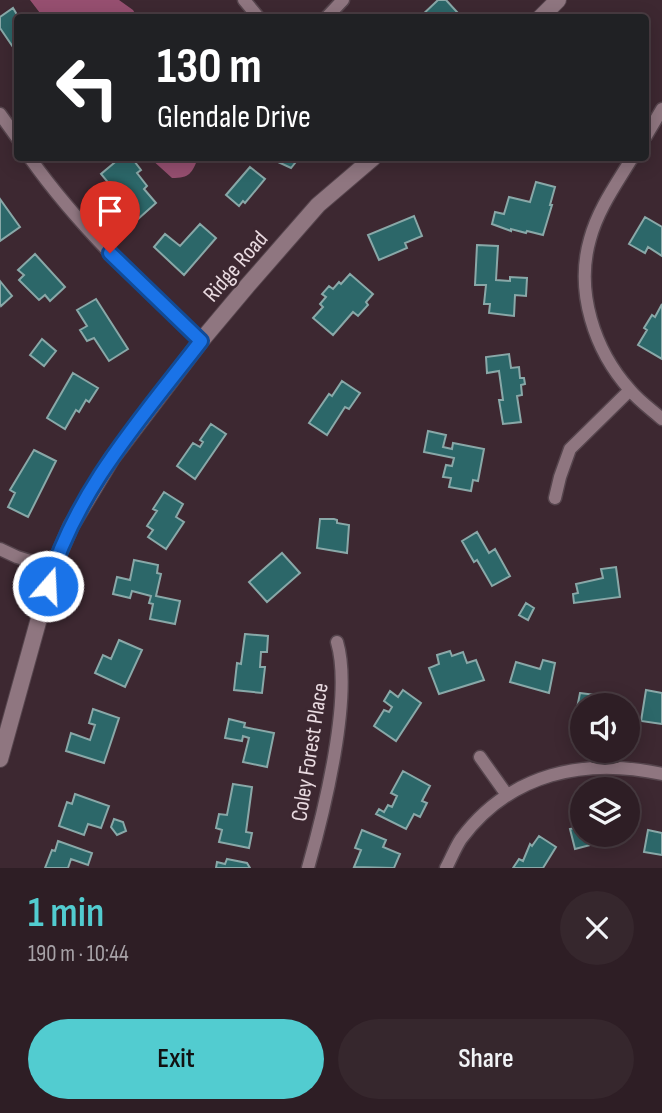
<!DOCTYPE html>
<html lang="en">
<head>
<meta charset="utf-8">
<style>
	body { margin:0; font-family:"Sofia Sans Condensed",sans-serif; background:#36272d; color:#f1f3f6; height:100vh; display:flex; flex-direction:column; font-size:26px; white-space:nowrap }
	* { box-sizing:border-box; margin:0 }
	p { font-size:23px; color:#a7a2a7 }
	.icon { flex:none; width:38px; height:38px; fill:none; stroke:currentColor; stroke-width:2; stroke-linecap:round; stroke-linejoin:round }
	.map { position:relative; height:868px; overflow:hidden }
	.panel { display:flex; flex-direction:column; background:#2e1e25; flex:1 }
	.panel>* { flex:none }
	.top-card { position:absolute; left:14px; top:14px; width:635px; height:147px; border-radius:7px; box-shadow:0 4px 18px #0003,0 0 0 2px #493c42; background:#202124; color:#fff; overflow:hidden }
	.buttons { position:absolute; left:570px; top:693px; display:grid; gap:14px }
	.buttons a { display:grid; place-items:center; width:70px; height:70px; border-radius:50%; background:#2e1e25; box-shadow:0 4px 18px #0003,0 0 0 2px #493c42; font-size:35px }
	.pin { position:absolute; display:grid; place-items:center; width:60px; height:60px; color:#fff; margin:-72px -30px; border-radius:50% 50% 50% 0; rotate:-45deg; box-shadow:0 0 7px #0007 }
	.pin .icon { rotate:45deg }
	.me { position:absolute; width:77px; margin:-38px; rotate:19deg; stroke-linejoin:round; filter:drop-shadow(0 0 5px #0008) }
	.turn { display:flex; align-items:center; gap:24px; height:147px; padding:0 28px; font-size:32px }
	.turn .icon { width:91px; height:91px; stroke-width:2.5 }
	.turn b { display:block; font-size:49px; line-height:60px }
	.round { display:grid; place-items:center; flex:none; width:74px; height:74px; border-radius:37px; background:#36272d }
	.head { display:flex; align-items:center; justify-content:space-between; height:119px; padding:0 28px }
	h1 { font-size:42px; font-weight:600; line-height:52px; color:#52ccd0 }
	.primary-button { display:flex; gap:14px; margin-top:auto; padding:14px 28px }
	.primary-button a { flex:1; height:80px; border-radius:42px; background:#52ccd0; color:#111; font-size:28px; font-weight:600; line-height:80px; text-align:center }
	.primary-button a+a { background:#36272d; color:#f1f3f6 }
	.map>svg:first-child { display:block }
	.forest { fill:#964f70 }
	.building { fill:#2c6769; stroke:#89a8a8; stroke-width:2 }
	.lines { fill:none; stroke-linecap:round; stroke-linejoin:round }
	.minor-casing { stroke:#56454d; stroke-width:15 }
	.tertiary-casing { stroke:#56454d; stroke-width:18 }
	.minor { stroke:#8f7680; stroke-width:12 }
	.tertiary { stroke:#8f7680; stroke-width:16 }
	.route-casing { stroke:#114b97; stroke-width:18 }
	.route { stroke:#1a73e8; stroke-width:12 }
	.labels { text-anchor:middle; stroke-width:5; stroke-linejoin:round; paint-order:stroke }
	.street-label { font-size:23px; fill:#e9dae0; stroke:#3d2831 }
</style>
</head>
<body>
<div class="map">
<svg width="662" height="868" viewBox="0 0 662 868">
	<rect width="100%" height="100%" fill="#3d2831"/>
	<path class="forest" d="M30 0H119L133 10 137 17H43Z
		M150 158H198C192 173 190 178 172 178Z"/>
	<path class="building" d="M438 0H446L457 12 451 18H419Z
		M13 8 19 18H18L17 53 0 28V17Z
		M120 158H134L137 161 135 162 141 170 137 173 147 186 144 189 156 203 138 219 101 174Z
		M280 158H299L291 168 278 162Z
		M250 167 265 179 245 203 243 201 239 206 226 195Z
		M536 182 555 187 550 205H552L543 235 527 231 526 233 511 229V231L492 224 495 212 504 214 509 197 530 202Z
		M0 199 20 227 0 241Z
		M414 216 422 236 405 243 407 248 379 260 368 235Z
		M645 217 662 227V256L648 247 645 253 629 244Z
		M200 224 216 238 184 275 154 247 165 234 180 246Z
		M477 245 498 246 496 280 510 281V277L527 278 526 296 515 295 514 316 489 313 490 304H484L486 285H475Z
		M35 254 65 287 50 301 45 295 39 300 19 280 24 275 18 270Z
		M350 274 373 294 366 302 368 305 358 316 353 312 333 335 313 318 323 307 320 304 326 297 322 294 329 286 333 289 339 282 341 284Z
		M0 281 12 296 1 306 0 304Z
		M96 299 128 349 109 361 94 338 87 341 80 330 87 326 77 310Z
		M662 304V359L638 345 647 330 644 328 652 315 655 317Z
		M42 339 56 351 44 366 30 355Z
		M509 354 511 368 519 367 520 378H524L525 384 521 385 522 395 517 396 521 422 503 424 499 400H503L499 371 487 373 486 357Z
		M73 373 98 388 89 402 86 400 79 412 76 410 65 429 47 418Z
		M342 381 360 393 349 409 345 407 327 435 309 423 329 394 332 396Z
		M211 424 226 434 195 479 177 466 193 443 200 447 203 442 200 440Z
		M428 431 446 435 443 447 452 449 453 443 484 449 478 481 473 480 471 491 449 487 451 478 443 477 446 465 452 466 454 458 424 452Z
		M34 450 56 461 28 517 8 507 15 493 10 490Z
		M164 492 183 504 176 517 184 522 166 549 148 537 153 530 147 526 157 511 153 509Z
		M320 519H334L337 520V523L349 525 347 553 317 548Z
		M477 532 489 553 495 549 510 576 492 586 477 560 474 562 462 541Z
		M282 553 300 573 267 602 249 582Z
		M134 560 158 565 157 573 161 574 156 596 180 601 175 624 150 619 153 604 149 603 151 596 132 591 130 598 113 594 117 577 130 580Z
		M616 567 620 597 574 603 573 594 578 593 576 584 603 578 601 569Z
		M526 603 534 608 528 620 519 615Z
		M245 634 268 636 267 652H261L260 667H265L262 693 234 690 237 663 241 664Z
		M119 640 142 650 125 687 95 673 103 655 111 659Z
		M450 651 452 656 463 652 467 663 476 660 484 680 439 694 429 668 439 664 437 655Z
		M543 660 555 663 549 693 510 682 516 662 540 669Z
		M403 690 421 703 396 741 374 726 384 710 389 712 392 707 384 701 390 691 398 697Z
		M646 690 662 693V724L641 721Z
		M580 693 596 695 595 698 604 699 603 705H583V729L573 728Z
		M93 709 119 718 104 763 66 751 71 733 90 740 95 725 89 723Z
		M229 719 245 723 244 727 274 733 267 767 243 762 249 738 243 736 242 741 225 738Z
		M403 771 430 786 422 801 427 803 420 817 414 814 406 829 376 814 379 809 384 812 388 805 392 807 397 796 391 793Z
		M233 784 252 787 246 832 252 833 249 848 219 842 222 830 216 828 219 814 227 815Z
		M75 794 109 806 101 828 88 824 84 835 59 826 67 802 72 804Z
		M114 819 123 822 126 831 117 835 111 827Z
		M583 826V835H612L613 839 575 849 570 829Z
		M362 830 386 840 383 847 400 854 394 868 354 867 361 850 355 848Z
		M648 830 662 833V855L644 852Z
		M539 836 556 847 543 868H513L519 859 523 861 530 844 532 846Z
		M58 841 92 853 88 865 71 859 68 868H45L52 850 55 851Z
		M227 859 247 863 250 868H216L217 862 225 864Z"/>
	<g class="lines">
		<defs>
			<path id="minor" d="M244 0 259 18
				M326 18 343 0
				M0 114 18 139
				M646 136 662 109
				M30 158C78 226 140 284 201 341
				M632 158C617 183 598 209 590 239 575 291 594 350 630 390 639 401 652 410 662 419
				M555 498 560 477 570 449 630 390
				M0 549 17 557 53 568
				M480 757 507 795
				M308 868C324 812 353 696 337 642
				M446 868C451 859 455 848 461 839 510 773 585 757 662 774"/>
			<path id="tertiary" d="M540 18 558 0
				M0 759 53 568 71 526 112 458 201 341 248 285 318 205 373 158"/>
		</defs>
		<use href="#minor" class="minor-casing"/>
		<use href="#tertiary" class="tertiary-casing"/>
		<use href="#minor" class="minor"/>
		<use href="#tertiary" class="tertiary"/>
	</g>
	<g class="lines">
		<defs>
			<path id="route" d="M48 586C74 493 143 416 201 341L110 253"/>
		</defs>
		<use href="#route" class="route-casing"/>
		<use href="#route" class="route"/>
	</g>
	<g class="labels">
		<g class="street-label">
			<text transform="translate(235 266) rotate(-49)" y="8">Ridge Road</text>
			<text transform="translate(309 752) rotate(-81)" y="8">Coley Forest Place</text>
		</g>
	</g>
</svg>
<div class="buttons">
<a><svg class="icon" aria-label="sound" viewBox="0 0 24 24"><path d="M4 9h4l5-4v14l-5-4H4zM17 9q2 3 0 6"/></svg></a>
<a><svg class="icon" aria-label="layers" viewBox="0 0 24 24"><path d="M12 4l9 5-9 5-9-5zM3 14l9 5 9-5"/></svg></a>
</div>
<div class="pin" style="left:110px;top:253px;background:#d93025"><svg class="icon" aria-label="arrive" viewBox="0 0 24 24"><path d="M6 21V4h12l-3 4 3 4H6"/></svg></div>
<svg class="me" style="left:48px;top:586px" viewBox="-20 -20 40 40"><circle r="17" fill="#1a73e8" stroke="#fff" stroke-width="3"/><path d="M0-11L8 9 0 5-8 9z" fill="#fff"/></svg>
<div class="top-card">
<div class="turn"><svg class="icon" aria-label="left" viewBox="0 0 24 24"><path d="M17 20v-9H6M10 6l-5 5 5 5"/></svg><div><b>130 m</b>Glendale Drive</div></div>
</div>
</div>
<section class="panel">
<div class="head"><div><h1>1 min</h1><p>190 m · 10:44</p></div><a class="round"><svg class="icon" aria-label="close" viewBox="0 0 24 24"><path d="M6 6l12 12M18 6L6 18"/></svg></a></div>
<div class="primary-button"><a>Exit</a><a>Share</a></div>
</section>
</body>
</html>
